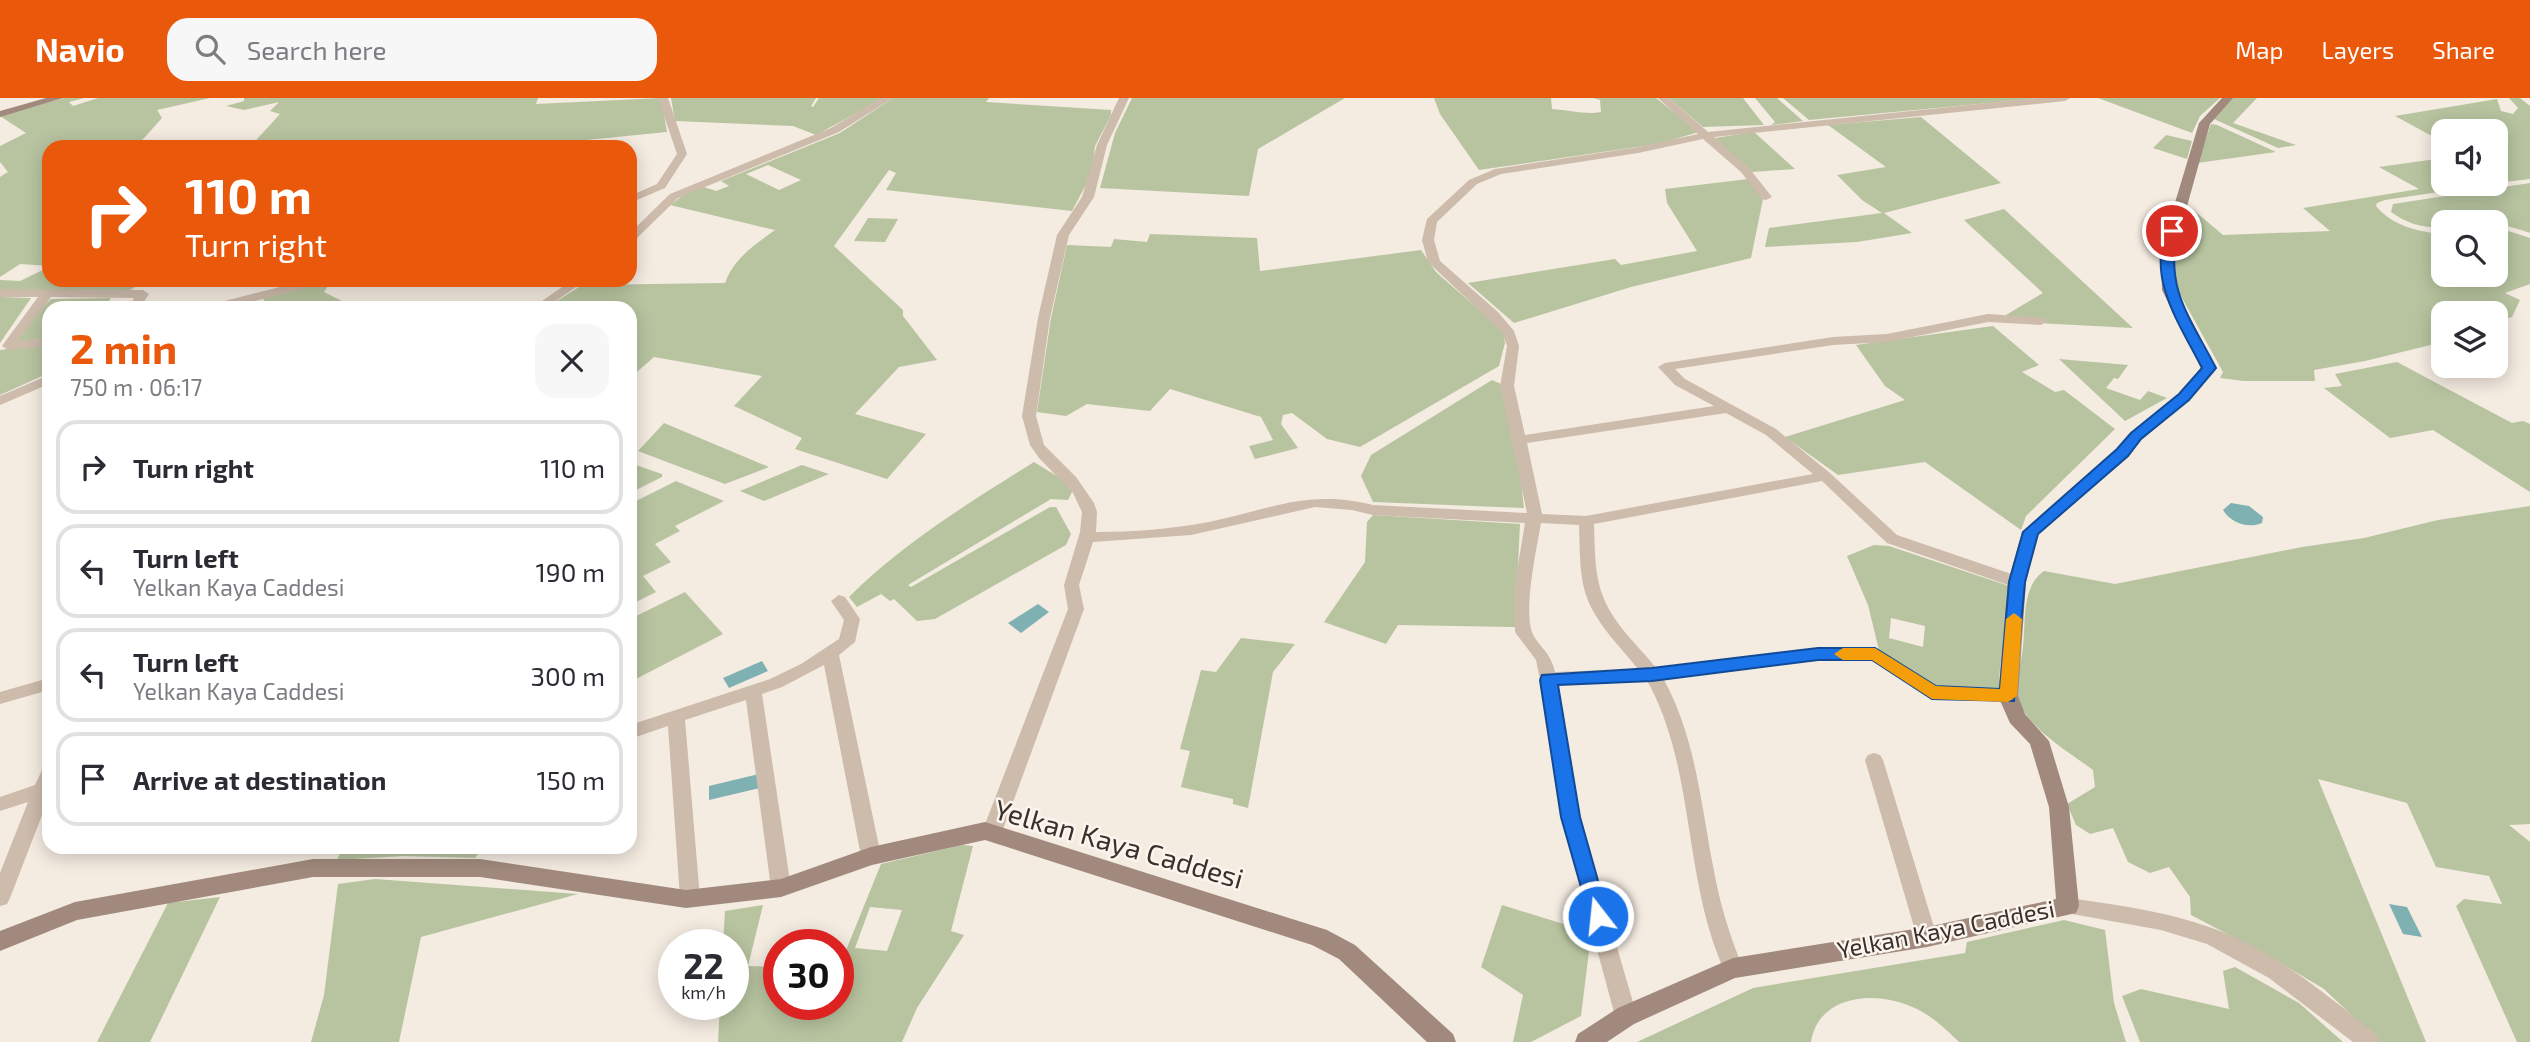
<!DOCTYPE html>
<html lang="en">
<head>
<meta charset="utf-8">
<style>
	body { margin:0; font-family:"Exo 2",sans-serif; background:#f7f7f7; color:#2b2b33; height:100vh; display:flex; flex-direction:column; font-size:26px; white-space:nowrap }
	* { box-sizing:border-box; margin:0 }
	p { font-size:23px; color:#7c7c81 }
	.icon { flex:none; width:38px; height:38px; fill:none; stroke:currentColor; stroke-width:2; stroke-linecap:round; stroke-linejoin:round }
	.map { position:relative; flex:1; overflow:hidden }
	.sheet { position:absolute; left:42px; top:203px; width:595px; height:553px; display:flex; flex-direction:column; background:#fff; border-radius:21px; box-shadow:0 4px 18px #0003 }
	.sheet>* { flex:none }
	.top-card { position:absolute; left:42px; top:42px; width:595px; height:147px; border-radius:21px; box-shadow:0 4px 18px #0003; background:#ea580c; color:#fff; overflow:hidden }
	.buttons { position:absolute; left:2431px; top:21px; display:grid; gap:14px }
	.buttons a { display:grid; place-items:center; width:77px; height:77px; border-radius:14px; background:#fff; box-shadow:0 4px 18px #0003; font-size:35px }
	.speed { position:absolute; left:658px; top:831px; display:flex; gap:14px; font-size:35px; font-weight:700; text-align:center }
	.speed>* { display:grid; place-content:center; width:91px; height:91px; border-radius:50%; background:#fff; box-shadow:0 4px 18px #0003; line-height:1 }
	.speed small { font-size:18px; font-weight:400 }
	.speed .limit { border:10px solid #d22; background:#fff; color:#111 }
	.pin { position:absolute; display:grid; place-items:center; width:60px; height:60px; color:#fff; margin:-30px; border:4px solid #fff; border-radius:50%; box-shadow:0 2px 7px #0007 }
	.me { position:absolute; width:77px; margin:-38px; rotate:344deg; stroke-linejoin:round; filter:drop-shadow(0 0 5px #0008) }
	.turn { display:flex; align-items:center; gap:24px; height:147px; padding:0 28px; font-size:32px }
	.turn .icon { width:91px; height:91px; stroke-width:2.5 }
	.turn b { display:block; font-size:49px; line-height:60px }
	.round { display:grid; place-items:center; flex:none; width:74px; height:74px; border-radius:21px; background:#f7f7f7 }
	.overview { display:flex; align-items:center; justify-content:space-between; height:119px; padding:0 28px }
	h1 { font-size:42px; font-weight:700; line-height:52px; color:#ea580c }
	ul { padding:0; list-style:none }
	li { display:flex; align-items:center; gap:21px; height:94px; margin:0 14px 10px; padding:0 14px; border:4px solid #e1e1e2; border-radius:21px }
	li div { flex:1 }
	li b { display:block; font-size:26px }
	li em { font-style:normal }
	header { display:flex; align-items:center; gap:42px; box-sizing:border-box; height:98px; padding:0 35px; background:#ea580c; color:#fff }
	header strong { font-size:33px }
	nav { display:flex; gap:38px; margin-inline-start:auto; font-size:24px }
	.search { width:490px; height:63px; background:#f7f7f7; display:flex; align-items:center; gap:18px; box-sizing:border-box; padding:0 24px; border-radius:21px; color:#7c7c81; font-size:26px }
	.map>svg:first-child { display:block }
	.green { fill:#b8c4a0; fill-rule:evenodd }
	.water { fill:#7fb0b2 }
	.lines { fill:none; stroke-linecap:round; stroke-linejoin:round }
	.street { fill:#cdbbac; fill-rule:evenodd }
	.secondary { fill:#a18a7d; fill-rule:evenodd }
	.route { fill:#1a73e8; stroke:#114b97; stroke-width:2 }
	.slow { fill:#f59e0b }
	.labels { text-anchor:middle; stroke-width:5; stroke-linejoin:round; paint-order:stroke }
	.street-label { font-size:24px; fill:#3b302b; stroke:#fbf5ee }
	.near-street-label { font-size:28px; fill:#3b302b; stroke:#fbf5ee }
</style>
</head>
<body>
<header>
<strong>Navio</strong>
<div class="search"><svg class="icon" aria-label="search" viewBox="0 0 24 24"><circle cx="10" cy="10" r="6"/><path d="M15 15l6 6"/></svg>Search here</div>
<nav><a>Map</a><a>Layers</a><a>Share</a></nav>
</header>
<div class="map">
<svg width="2530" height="944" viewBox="0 0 2530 944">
	<rect width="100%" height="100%" fill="#f4ebe1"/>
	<path class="green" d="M64 0H84L69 4 73 8 98 0H210L157 12 162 20 136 49H49V168L20 166 0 179V79L8 74 0 64V48L26 35 0 18Z
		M244 0H538L536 6 661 0 667 34 516 49H250L280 16 270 13 279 4 244 12 226 8 244 3Z
		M671 0H816L811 8 813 9 819 0H884L816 37 793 28 675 23Z
		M893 0H989L986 4 1111 12V17L1095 48 1092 75 1072 113 886 92 896 75 889 72 834 148 903 212V218L937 262 899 269 855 316 926 336 887 381 795 351 802 340 734 308 762 278 654 259 630 280V210H546L582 187 725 185C734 160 755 147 775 132L670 107 685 96 704 89 716 93 729 88 721 83 840 35ZM768 67 801 82 779 92 746 76Z
		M1132 0H1345L1258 51 1249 98 1100 90 1115 35Z
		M1434 0H1551L1552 11C1568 12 1587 17 1601 14L1600 2 1593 0H1656L1699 34 1657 46 1479 72 1440 16Z
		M1669 0H1743L1764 27 1703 29Z
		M1755 0H1777L1803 23 1771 27 1775 24Z
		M1783 0H2043L1809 22Z
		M2098 0H2220L2200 18 2192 35Z
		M2232 0H2257L2233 25 2296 47 2278 50 2214 21Z
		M2509 0H2520L2530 8V81L2496 85V33H2443V44L2395 18 2497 1 2501 13 2513 16 2518 10Z
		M1921 19 2001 85 1884 115 1912 135 1857 144 1765 149 1769 130 1882 115 1862 102 1837 77 1886 69 1828 27Z
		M2211 26 2217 27 2276 54 2197 65Z
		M1754 34 1795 71 1752 74 1715 40Z
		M2166 37 2192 43 2187 61 2153 50Z
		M2443 60V86H2492L2385 102 2377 105 2376 108C2392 128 2419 134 2443 136V177H2496V129L2530 140V186L2505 195 2520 202 2512 219 2496 224V215H2443V244L2365 263 2314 272 2315 283H2244L2220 280 2223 274 2176 189V154L2191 110 2223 137 2330 133 2303 110 2419 91 2379 69Z
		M1748 81 1763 101 1751 160 1631 189 1514 225 1468 185 1615 161 1621 167 1697 153 1667 105 1665 91Z
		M2530 85V135C2495 122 2479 124 2443 124V129C2422 130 2408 126 2391 114L2393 106Z
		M2004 111 2133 230 1996 223 2043 195 1964 122Z
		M868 120 898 121 885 144 854 143Z
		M1150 136 1257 140 1260 173 1421 152 1436 174 1503 233 1505 245 1499 268 1360 349 1327 341 1292 315 1283 317 1281 326 1298 350 1255 361 1249 348 1273 342 1261 319 1170 291 1150 313 1087 306 1066 318 1037 314 1051 220 1067 147 1111 149 1114 141 1147 144Z
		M49 169V182H148L128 193H0V182L20 183Z
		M331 183 324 194 344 204 331 210H266L263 199Z
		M0 199 31 200 0 245Z
		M111 200 104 210H49V240L16 244 35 216 51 201Z
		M1993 228 2039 267 2022 274 2055 294 2064 292 2115 331 2026 418 2021 432 1925 364 1838 377 1785 339 1905 302 1885 288 1856 247Z
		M49 246V275L0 297V252Z
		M2059 261 2128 267 2118 281 2114 280 2106 290 2140 302 2148 293 2167 300 2125 323Z
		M2397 264 2512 325 2523 323 2530 326V394L2433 332 2390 340 2324 290 2342 288 2335 276Z
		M1492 282 1501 286 1519 367 1524 410 1373 404 1361 378 1371 357Z
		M664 325 769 369 725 386 638 353Z
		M1034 364 1068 385 1073 392 1068 402 1051 401 908 487 911 489 1050 409H1056L1071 436 1066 447 935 521 917 523 894 501 890 503 881 496 857 509 849 499C904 444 969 405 1034 364Z
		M630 365 662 376V379L630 395Z
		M802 367 829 376 764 403 740 393Z
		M676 383 724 403 675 428 680 433 655 446 671 464 643 478 656 494 630 507V406Z
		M2530 408V726L2509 727 2530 744V944H2517L2456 808 2464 801 2502 806 2489 778 2436 769 2407 705 2318 681 2426 944H2380L2324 891 2267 857 2191 817 2190 799 2169 769 2150 775 2128 764 2113 730 2090 736 2076 727 2067 706 2095 689 2093 672C2069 654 2040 638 2023 612 2010 593 2021 570 2023 549 2026 524 2021 489 2044 473L2115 486 2302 449 2364 440 2438 422Z
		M1373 417 1520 426 1515 529 1398 527 1386 546 1324 524 1365 464 1367 424Z
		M1874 447 1889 448 2009 488 1999 580 2002 593 1934 588 1879 552 1868 507 1847 458ZM1891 520 1925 528 1923 549 1889 540Z
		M685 494 723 536 630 584V521Z
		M1241 540 1295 546 1273 574 1248 710 1233 706V701L1181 689 1190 653 1180 651 1201 572 1216 574Z
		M962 747 973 748 951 833 964 837 917 910 902 944H718L720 907 733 906V847H723L725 813 763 807 748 868 779 869V906H838V872L881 766ZM870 809 902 812 887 853 855 850Z
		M347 749H483L475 760 403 758 337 762 341 753Z
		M375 781 578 796 421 839 399 944H311L324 897 338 786Z
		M220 799 150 944H97L168 805Z
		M1502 807 1573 829H1592L1581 918 1531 944H1513L1523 897 1481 869Z
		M2064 822 2105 832 2114 905 2126 944H1959C1946 931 1933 919 1917 911 1880 892 1819 894 1811 944H1637L1753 890 1965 855 1967 844Z
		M2235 869 2299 905 2343 944H2140L2122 898 2141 891 2229 911 2223 873Z"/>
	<path class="water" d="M2231 405 2249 408 2263 419 2262 425C2248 431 2231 425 2223 412Z
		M1038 506 1049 514 1021 535 1008 525Z
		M762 563 768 573 729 590 723 580Z
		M759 676 760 690 709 702V688Z
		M2389 806 2407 809 2422 839 2403 836Z"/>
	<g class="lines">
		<path class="street" d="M658 0H668L687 56 665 90 630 105V98L657 86 677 56Z
			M881 0H893L839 34 678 100 634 143 630 144V135L670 96 831 30Z
			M1119 0H1129L1107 47 1094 99 1069 137 1050 220 1036 318 1044 347 1076 379 1094 405 1097 414 1096 434C1133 434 1171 431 1209 424 1270 411 1309 391 1373 407L1527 415 1500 288 1507 248 1502 234 1428 164 1422 142 1427 121 1469 82 1495 71 1638 49 1698 36 1658 0H1669L1708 34 2036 0H2070L2065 3 1714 39 1749 70 1772 99 1766 102 1762 101 1741 74 1703 41 1638 55 1501 76 1477 86 1437 124 1434 142 1440 163 1498 214 1514 233 1519 248 1514 288 1525 337 1714 308 1675 287 1658 269 1665 265 1833 239 1887 236 1988 216 2045 220 2047 223 2041 227 1988 224 1887 244 1833 247 1675 271 1685 281 1776 331 1830 375 1897 437 2023 480 2025 484 2023 488H2011L1887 445 1822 383 1594 426C1595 451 1594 478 1604 501 1615 528 1639 548 1656 570L1818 550H1875L1936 588 2008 592 2014 593 2017 598 2014 603 2008 604 1926 598 1872 562H1818L1664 582C1696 640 1701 708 1714 773 1720 807 1730 838 1743 870L1740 876 1733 879 1726 876C1683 785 1696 676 1650 588L1647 583 1558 587 1579 719 1637 918 1634 925 1626 928 1618 925 1615 918 1561 719 1547 617 1536 562 1515 534V485L1525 425 1373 417 1352 412 1315 409 1191 437 1093 444 1079 487 1084 511 1002 734 999 739 992 742 985 739 982 734 1068 511 1064 487 1080 434 1082 414 1073 395 1039 360 1030 347 1022 318 1038 220 1057 137 1082 99 1097 47ZM1726 315 1766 337 1813 376 1586 418 1542 416 1527 345ZM1541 425 1579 427C1580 449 1579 472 1585 494 1594 524 1619 547 1638 571L1555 574C1551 553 1534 545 1531 531 1525 505 1536 453 1541 425Z
			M307 182H327L325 185 228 210H207L209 207Z
			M572 182H586L546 210H532Z
			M0 191 143 192 149 196 140 210H128L134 200 51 199 18 243 49 240V248L8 252 2 248 38 199H0Z
			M49 277V286L0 307V298Z
			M839 497 845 499 860 521 855 544 839 557 881 758 878 764 871 766 864 764 861 758 824 567 782 589 762 596 791 790 788 796 781 798 774 796 771 790 746 602 685 622 700 800 697 806 690 808 683 806 680 800 668 628 630 641V627L770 581 801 566 839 541 844 522 831 503Z
			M49 580V592L0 606V594Z
			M1874 655 1880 657 1883 662 1937 839 1934 845 1927 848 1920 845 1917 839 1865 662 1868 657Z
			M49 668V699L10 800 7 806 0 808V775L28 704 0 713V699L35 687 43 670Z
			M2068 800C2119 807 2171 814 2220 833 2279 856 2328 898 2377 937L2380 944H2353L2269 880 2207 846 2161 832 2061 814 2058 808 2061 802Z"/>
		<path class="secondary" d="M46 0H63L0 19V13Z
			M2222 0H2233L2210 26 2175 151 2176 192 2216 270 2189 302 2142 341 2129 357 2038 436 2026 484 2018 598 2025 616 2049 643 2069 709 2079 808 2076 815 1927 849 1735 880 1634 926 1607 944H1575L1578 936 1618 910 1733 860 1927 829 2056 801 2049 709 2030 646 2010 625 1998 598 2008 484 2022 434 2117 351 2130 335 2179 296 2201 270 2162 192 2161 151 2199 25Z
			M985 724 1327 832 1355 847 1453 936 1456 944H1427L1339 861 1312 847 985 742 872 767 781 799 686 810 480 779H313L77 822 0 853V833L75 804 313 761H480L686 792 781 781 871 749Z"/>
	</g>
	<path class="route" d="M2168 131 2178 133C2164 191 2191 221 2216 270L2189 302 2141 341 2128 358 2038 436 2025 484 2014 603 1932 601 1872 562H1818L1652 583 1558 587 1580 719 1608 818 1605 824 1598 827 1591 824 1561 719 1540 582 1542 577 1652 570 1818 550H1875L1936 588 2000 591 2009 484 2023 434 2117 351 2131 335 2179 296 2202 270C2181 228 2145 179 2168 131Z"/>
	<path class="slow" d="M2014 515 2022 521 2017 598 2008 604 1932 601 1872 562H1843L1834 556 1843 550H1875L1936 588 2000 591 2006 521Z"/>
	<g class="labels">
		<g class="street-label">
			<text transform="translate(1946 832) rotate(-11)" y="8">Yelkan Kaya Caddesi</text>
		</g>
		<g class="near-street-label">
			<text transform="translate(1119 746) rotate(16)" y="10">Yelkan Kaya Caddesi</text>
		</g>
	</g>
</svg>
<div class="buttons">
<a><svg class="icon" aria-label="sound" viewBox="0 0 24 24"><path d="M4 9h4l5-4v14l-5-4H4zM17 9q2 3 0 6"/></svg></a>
<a><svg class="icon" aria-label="search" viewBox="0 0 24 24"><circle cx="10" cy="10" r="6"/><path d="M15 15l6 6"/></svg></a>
<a><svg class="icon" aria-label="layers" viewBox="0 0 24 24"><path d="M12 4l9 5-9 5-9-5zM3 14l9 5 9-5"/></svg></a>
</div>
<div class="speed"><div>22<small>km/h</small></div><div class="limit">30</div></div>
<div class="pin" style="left:2172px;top:133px;background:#d93025"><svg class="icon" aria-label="arrive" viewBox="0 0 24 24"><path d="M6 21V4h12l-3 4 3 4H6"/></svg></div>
<svg class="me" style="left:1598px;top:818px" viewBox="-20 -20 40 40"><circle r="17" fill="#1a73e8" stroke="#fff" stroke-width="3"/><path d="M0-11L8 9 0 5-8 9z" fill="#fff"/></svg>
<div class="top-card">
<div class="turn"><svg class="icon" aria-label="right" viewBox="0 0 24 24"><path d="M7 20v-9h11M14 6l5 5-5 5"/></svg><div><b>110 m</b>Turn right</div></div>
</div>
<section class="sheet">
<div class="overview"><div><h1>2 min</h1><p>750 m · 06:17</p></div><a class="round"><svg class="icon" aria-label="close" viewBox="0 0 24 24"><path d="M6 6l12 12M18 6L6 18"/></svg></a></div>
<ul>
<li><svg class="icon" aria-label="right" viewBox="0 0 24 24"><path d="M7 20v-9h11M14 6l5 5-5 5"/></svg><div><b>Turn right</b></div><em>110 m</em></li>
<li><svg class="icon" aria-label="left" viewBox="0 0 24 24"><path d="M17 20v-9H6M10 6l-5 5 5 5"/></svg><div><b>Turn left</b><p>Yelkan Kaya Caddesi</p></div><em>190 m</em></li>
<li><svg class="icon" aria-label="left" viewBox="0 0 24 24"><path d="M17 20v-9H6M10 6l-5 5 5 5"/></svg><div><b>Turn left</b><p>Yelkan Kaya Caddesi</p></div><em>300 m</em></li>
<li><svg class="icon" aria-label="arrive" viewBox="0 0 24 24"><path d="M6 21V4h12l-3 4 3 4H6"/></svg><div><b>Arrive at destination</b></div><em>150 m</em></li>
</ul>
</section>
</div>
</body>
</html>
